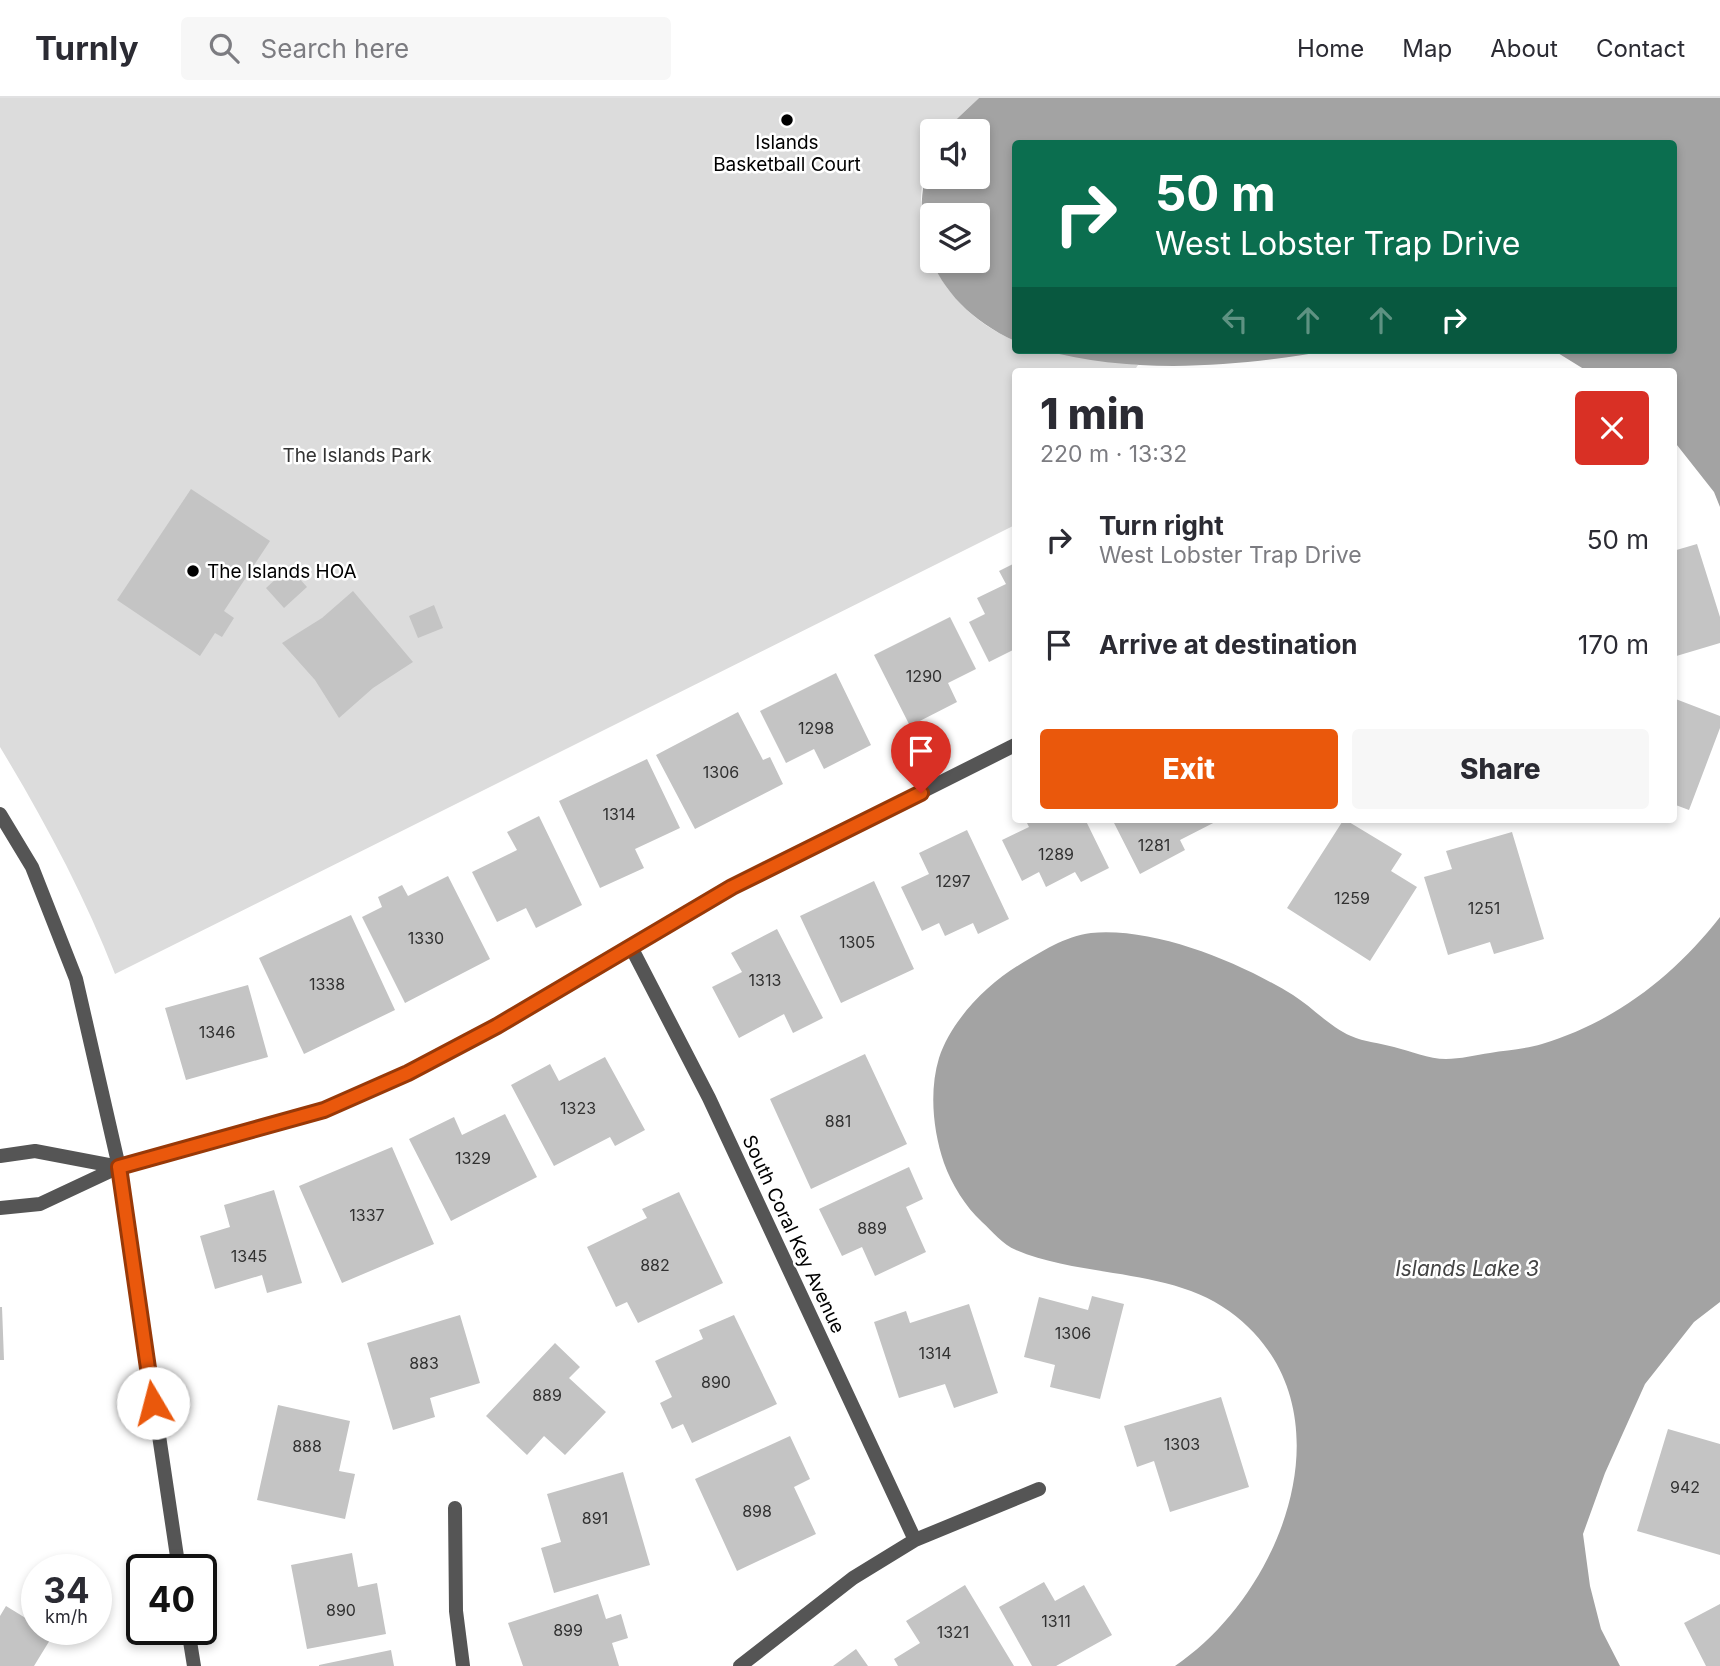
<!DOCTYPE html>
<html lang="en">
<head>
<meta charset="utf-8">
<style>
	body { margin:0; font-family:Inter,sans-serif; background:#f7f7f7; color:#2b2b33; height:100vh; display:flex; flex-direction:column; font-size:26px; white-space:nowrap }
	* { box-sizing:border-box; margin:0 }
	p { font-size:23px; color:#7c7c81 }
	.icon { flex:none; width:38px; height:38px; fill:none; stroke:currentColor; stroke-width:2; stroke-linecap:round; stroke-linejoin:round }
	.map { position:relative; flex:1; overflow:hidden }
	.side { position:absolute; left:1012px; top:270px; width:665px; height:455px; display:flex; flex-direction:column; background:#fff; border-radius:7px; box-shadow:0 4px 10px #0003 }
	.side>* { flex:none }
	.hud { position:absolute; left:1012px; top:42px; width:665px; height:214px; border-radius:7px; box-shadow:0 4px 10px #0003; background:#0b6e4f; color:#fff; overflow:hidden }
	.tools { position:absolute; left:920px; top:21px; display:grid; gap:14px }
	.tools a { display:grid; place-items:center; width:70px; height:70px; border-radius:7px; background:#fff; box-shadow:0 4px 10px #0003; font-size:35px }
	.speed { position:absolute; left:21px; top:1456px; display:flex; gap:14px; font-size:35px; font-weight:700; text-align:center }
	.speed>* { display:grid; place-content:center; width:91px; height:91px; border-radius:50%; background:#fff; box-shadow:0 4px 10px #0003; line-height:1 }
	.speed small { font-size:18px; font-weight:400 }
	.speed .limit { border:4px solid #111; border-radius:10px; background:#fff; color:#111 }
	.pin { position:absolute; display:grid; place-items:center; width:60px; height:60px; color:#fff; margin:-72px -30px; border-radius:50% 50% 50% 0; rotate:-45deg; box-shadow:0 0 7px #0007 }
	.pin .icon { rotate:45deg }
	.me { position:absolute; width:77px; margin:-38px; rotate:352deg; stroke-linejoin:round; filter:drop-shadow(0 0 5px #0008) }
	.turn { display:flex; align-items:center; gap:24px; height:147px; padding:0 28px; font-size:32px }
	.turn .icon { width:91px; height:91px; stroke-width:2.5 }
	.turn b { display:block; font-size:49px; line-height:60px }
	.lanes { display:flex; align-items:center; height:66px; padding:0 28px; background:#0003; justify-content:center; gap:35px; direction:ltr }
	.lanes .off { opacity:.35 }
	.round { display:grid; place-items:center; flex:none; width:74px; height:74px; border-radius:7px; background:#f7f7f7 }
	.summary { display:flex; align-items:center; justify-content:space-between; height:119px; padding:0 28px }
	h1 { font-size:42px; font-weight:800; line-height:52px }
	.button { display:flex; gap:14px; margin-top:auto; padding:14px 28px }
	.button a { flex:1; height:80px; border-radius:7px; background:#ea580c; color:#fff; font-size:28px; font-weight:800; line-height:80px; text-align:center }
	.button a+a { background:#f7f7f7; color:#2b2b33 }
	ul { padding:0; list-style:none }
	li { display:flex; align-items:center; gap:21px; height:105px; padding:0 28px }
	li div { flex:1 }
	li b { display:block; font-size:26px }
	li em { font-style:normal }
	header { display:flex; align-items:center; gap:42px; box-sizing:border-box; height:98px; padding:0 35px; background:#fff; border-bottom:2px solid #e1e1e2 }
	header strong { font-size:33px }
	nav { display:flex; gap:38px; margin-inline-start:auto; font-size:24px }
	.search { width:490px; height:63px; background:#f7f7f7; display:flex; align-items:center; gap:18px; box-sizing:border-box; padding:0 24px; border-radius:7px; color:#7c7c81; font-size:26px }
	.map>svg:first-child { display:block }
	.green { fill:#dcdcdc }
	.water { fill:#a3a3a3; fill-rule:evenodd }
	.building { fill:#c4c4c4 }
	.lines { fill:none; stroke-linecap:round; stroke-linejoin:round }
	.minor { stroke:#555; stroke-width:14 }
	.tertiary { stroke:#555; stroke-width:14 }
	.route-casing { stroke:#983908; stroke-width:18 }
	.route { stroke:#ea580c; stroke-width:12 }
	.poi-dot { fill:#000; stroke:#fff; stroke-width:2.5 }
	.labels { text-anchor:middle; stroke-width:5; stroke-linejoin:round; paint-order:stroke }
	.number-label { font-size:16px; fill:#313131 }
	.poi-label { font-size:19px; fill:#000; stroke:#fff }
	.park-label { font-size:19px; fill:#333; stroke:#fff }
	.street-label { font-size:19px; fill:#000; stroke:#fff }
	.water-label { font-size:21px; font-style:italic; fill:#444; stroke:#fff }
</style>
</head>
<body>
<header>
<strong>Turnly</strong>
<div class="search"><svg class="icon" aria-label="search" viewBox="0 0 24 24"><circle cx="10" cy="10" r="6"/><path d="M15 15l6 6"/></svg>Search here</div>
<nav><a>Home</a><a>Map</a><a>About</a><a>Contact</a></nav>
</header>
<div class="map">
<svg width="1720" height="1568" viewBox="0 0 1720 1568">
	<rect width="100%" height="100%" fill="#fff"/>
	<path class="green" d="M0 0H979L944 33H933C933 53 924 68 922 86 915 159 950 214 1015 243V252H1044L1138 267 1134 273H1015V427L115 876C84 796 44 722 0 649Z"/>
	<path class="water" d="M979 0H1720V409L1714 394 1673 342V273H1587L1553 252H1673V46H1015V243C936 207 902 135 933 52V79H978V33H944ZM933 117H978V163H933Z
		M1044 252H1331C1241 269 1133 277 1044 252Z
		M1720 819V1204L1694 1224 1645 1286 1605 1375 1583 1436 1590 1488 1601 1531 1620 1568H1175C1285 1494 1356 1305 1229 1213 1170 1170 1082 1180 1016 1152 1003 1147 992 1133 982 1124 965 1108 952 1087 944 1065 933 1033 929 993 939 960 951 923 986 887 1019 867 1041 854 1065 838 1091 835 1155 829 1239 864 1293 897 1312 909 1330 929 1351 938 1364 944 1380 945 1394 949 1410 953 1429 961 1446 961 1460 961 1476 957 1490 955 1507 952 1526 951 1542 946 1615 924 1674 878 1720 819Z"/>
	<path class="building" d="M191 391 270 443 224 513 234 520 222 539 215 535 200 558 117 502Z
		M1697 446 1720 519V545L1673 559V453Z
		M1015 465V551L989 564 969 524 985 516 977 500 1006 486 999 473Z
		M289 469 307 489 284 510 266 490Z
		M353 493 413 564 373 590 339 620 315 582 282 545 322 520Z
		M434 507 443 530 418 540 409 518Z
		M950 519 976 571 948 585 957 604 910 628 874 557Z
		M836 575 871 647 824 671 814 651 786 665 760 613Z
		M1673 600 1720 618V630L1689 712 1673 706Z
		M738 614 763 662 770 659 783 686 695 731 656 657Z
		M647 661 680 730 635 751 644 770 600 790 559 703Z
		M539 718 582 807 536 830 526 810 497 824 472 774 517 752 507 734Z
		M1025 721H1085L1109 770 1081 784 1075 774 1046 789 1039 774 1022 783 1002 742 1029 729Z
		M1112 721H1221L1180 742 1185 752 1140 776Z
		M1344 721 1402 756 1391 773 1417 789 1370 863 1287 810Z
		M967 732 1009 821 978 836 973 825 945 838 939 825 922 833 901 789 929 776 919 755Z
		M1512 734 1544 841 1494 856 1490 844 1448 857 1424 779 1452 771 1446 753Z
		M448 778 490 861 405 905 362 819 382 809 378 799 402 787 408 798Z
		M874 783 914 871 841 905 800 818Z
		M351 817 395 912 304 956 259 860Z
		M777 831 823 920 793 935 784 916 739 940 712 889 742 874 731 855Z
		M248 887 268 959 186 982 165 910Z
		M865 956 907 1046 811 1091 770 1001Z
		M605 959 645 1032 615 1048 610 1039 554 1068 511 987 550 966 559 983Z
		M505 1016 537 1079 451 1123 409 1041 454 1019 462 1037Z
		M392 1049 434 1146 342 1185 299 1088Z
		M909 1069 923 1101 906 1109 926 1154 875 1178 862 1149 842 1158 819 1111Z
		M274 1092 302 1185 267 1195 262 1177 215 1191 200 1138 230 1129 224 1107Z
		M679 1094 723 1185 638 1225 627 1204 616 1209 587 1149 647 1120 642 1111Z
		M1092 1198 1124 1206 1100 1301 1050 1289 1055 1267 1024 1259 1039 1199 1088 1212Z
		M969 1206 998 1295 954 1310 945 1286 899 1300 874 1224 906 1213 910 1225Z
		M0 1209H2L4 1262H0Z
		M460 1217 480 1285 430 1300 435 1319 393 1332 367 1245Z
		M734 1217 777 1306 692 1345 683 1326 672 1331 660 1305 672 1299 655 1263 703 1241 699 1232Z
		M555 1245 580 1269 569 1280 606 1314 565 1357 544 1338 527 1357 486 1318Z
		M1221 1299 1249 1389 1170 1414 1154 1363 1137 1369 1124 1328Z
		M278 1307 350 1323 339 1373 355 1376 345 1421 257 1402Z
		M1668 1331 1720 1346V1457L1637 1433Z
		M790 1338 810 1381 794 1389 816 1436 737 1473 695 1381Z
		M623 1374 650 1467 554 1495 541 1450 561 1444 547 1396Z
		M352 1455 358 1489 377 1485 386 1536 307 1551 291 1467Z
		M1044 1484 1055 1503 1084 1487 1112 1537 1056 1568H1032L999 1509Z
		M965 1487 1014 1568H898L894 1561 920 1545 906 1523Z
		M598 1496 606 1521 621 1516 628 1540 612 1545 619 1568H523L508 1525Z
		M1720 1506V1568H1706L1684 1525Z
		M6 1508 37 1527V1531L53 1537 34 1568H0V1518Z
		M856 1551 868 1568H833Z
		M391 1552 394 1568H319V1567Z"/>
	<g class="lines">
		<path class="minor" d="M631 849 709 1000 915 1442
			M0 1058 35 1053 119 1069
			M0 1110 40 1106 119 1069 324 1012 408 975 497 928 732 789 1015 647
			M455 1410 456 1513 463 1568
			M740 1568 853 1480 915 1442 1039 1391"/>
		<path class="tertiary" d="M0 716 32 769 76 881 119 1069 179 1472
			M188 1531 194 1568"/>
	</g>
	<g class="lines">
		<defs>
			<path id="route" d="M153 1305 119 1069 324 1012 408 975 497 928 732 789 921 695"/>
		</defs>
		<use href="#route" class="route-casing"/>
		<use href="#route" class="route"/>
	</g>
	<g class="poi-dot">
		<circle cx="787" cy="22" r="7"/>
		<circle cx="193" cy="473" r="7"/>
	</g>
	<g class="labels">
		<g class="number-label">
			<text x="924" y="584">1290</text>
			<text x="816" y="636">1298</text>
			<text x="721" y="680">1306</text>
			<text x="619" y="722">1314</text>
			<text x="1154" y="753">1281</text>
			<text x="1056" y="762">1289</text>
			<text x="953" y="789">1297</text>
			<text x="1352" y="806">1259</text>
			<text x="1484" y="816">1251</text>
			<text x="426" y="846">1330</text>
			<text x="857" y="850">1305</text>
			<text x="765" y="888">1313</text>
			<text x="327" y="892">1338</text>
			<text x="217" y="940">1346</text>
			<text x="578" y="1016">1323</text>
			<text x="838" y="1029">881</text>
			<text x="473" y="1066">1329</text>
			<text x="367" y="1123">1337</text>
			<text x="872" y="1136">889</text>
			<text x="249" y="1164">1345</text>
			<text x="655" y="1173">882</text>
			<text x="1073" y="1241">1306</text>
			<text x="935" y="1261">1314</text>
			<text x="424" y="1271">883</text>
			<text x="716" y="1290">890</text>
			<text x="547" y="1303">889</text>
			<text x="1182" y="1352">1303</text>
			<text x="307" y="1354">888</text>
			<text x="1685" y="1395">942</text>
			<text x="757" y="1419">898</text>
			<text x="595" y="1426">891</text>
			<text x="341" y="1518">890</text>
			<text x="1056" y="1529">1311</text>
			<text x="568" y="1538">899</text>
			<text x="953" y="1540">1321</text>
		</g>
		<g class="poi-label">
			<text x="787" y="51">Islands<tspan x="787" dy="22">Basketball Court</tspan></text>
			<text x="207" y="480" text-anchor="start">The Islands HOA</text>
		</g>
		<g class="park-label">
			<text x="357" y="364">The Islands Park</text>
		</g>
		<g class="street-label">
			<text transform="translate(794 1136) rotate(65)" y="7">South Coral Key Avenue</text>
		</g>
		<g class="water-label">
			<text x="1467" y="1178">Islands Lake 3</text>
		</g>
	</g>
</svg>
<div class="tools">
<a><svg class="icon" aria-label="sound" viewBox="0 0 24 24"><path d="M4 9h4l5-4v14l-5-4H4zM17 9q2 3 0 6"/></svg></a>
<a><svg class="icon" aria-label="layers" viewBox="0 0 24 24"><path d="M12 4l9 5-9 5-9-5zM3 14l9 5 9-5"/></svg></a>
</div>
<div class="speed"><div>34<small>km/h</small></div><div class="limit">40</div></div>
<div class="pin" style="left:921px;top:695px;background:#d93025"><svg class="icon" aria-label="arrive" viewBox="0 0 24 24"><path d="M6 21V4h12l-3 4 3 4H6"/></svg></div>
<svg class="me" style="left:153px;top:1305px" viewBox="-20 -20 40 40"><circle r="19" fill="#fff"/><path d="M0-13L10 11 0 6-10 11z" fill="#ea580c"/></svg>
<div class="hud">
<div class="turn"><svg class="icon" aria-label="right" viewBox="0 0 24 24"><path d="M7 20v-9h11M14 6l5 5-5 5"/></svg><div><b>50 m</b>West Lobster Trap Drive</div></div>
<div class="lanes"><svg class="icon off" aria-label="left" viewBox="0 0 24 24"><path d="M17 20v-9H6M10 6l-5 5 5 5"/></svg><svg class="icon off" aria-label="ahead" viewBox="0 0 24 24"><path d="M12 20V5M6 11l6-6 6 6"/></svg><svg class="icon off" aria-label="ahead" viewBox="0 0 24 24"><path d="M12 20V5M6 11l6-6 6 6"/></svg><svg class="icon" aria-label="right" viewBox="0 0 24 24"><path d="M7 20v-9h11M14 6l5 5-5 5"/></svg></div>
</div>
<section class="side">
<div class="summary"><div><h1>1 min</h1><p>220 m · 13:32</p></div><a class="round" style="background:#d93025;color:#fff"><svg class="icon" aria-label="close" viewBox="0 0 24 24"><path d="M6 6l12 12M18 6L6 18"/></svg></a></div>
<ul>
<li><svg class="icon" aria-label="right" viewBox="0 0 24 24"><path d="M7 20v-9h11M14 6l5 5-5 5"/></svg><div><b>Turn right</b><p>West Lobster Trap Drive</p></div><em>50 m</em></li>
<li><svg class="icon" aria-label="arrive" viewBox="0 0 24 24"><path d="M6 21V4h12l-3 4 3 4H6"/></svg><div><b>Arrive at destination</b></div><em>170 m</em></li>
</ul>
<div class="button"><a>Exit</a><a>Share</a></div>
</section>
</div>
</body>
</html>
